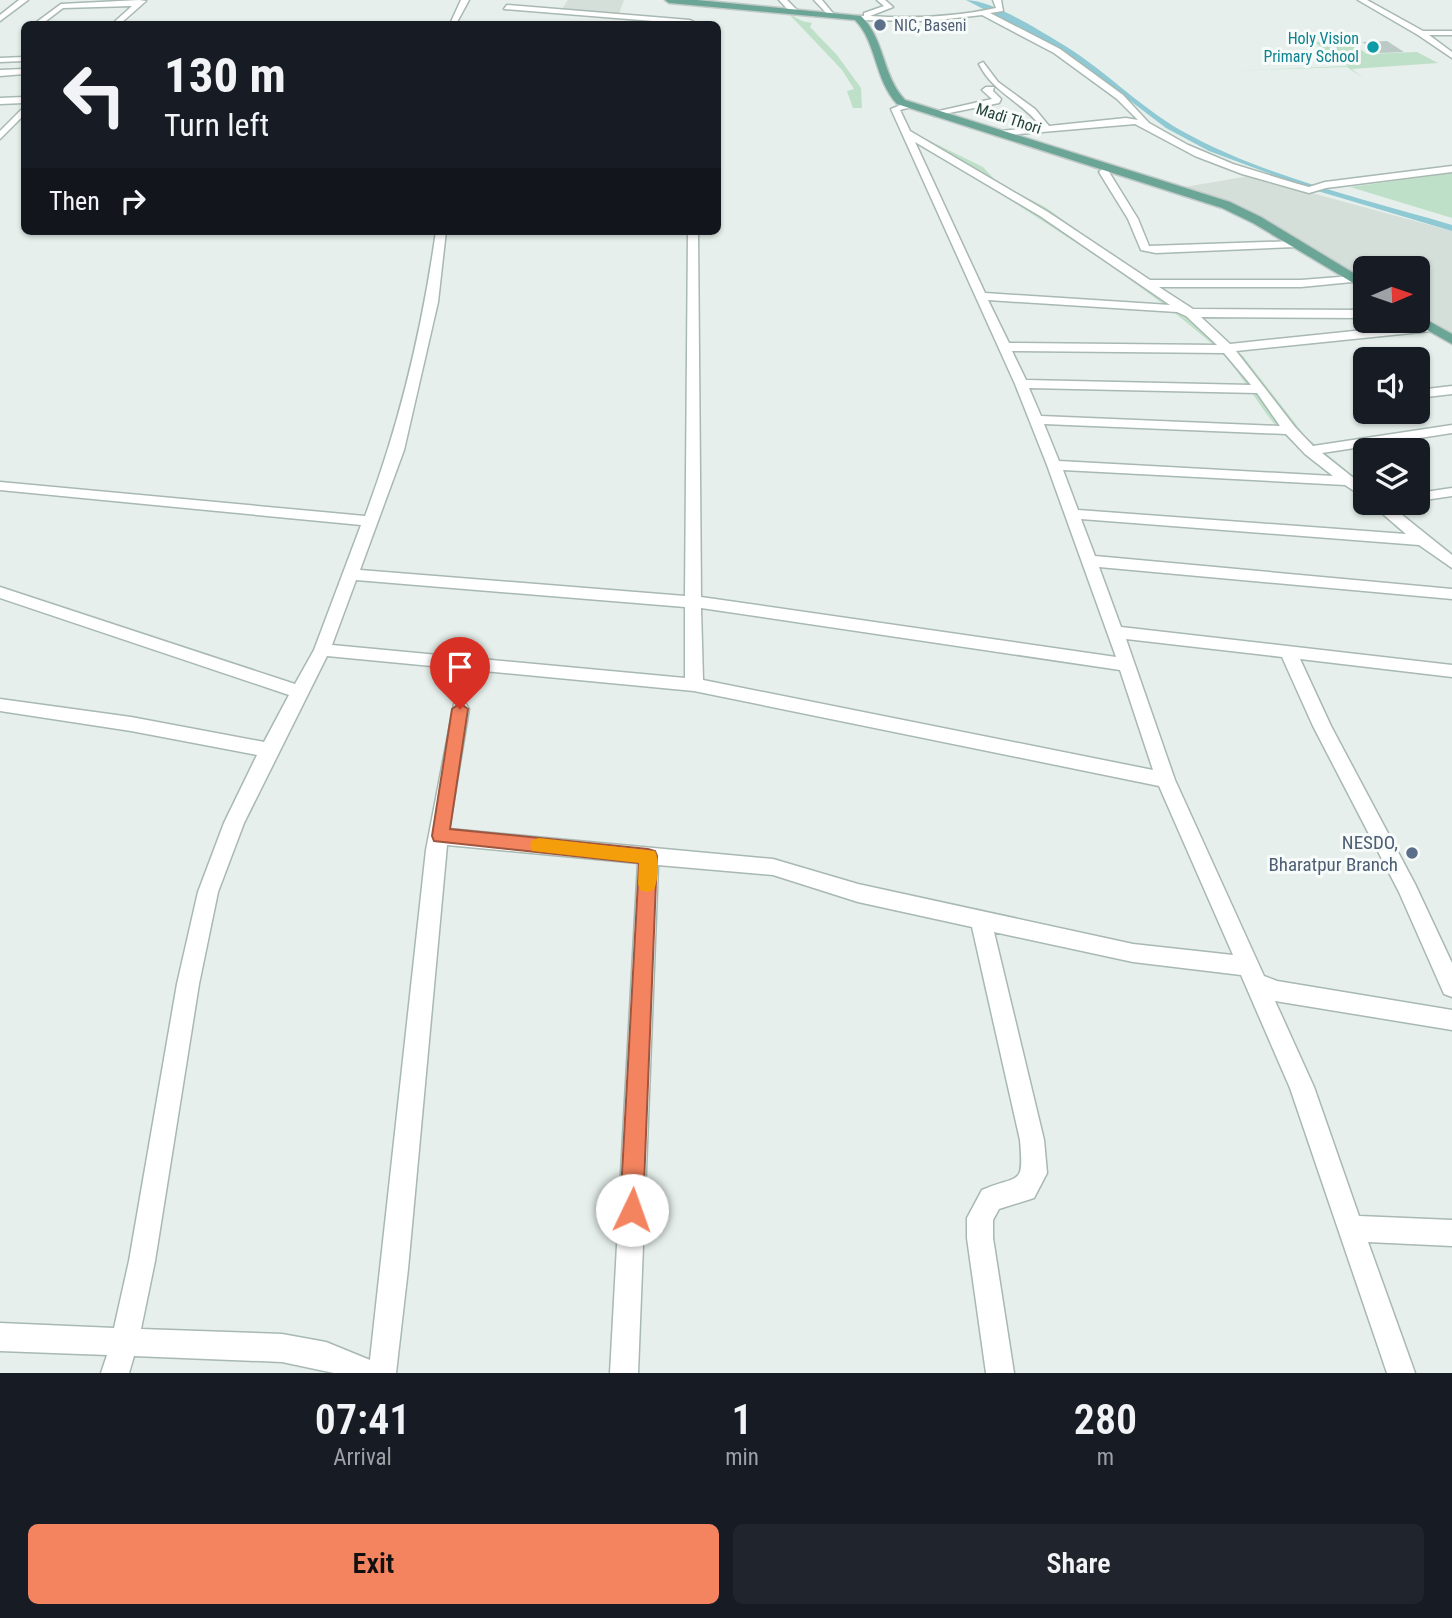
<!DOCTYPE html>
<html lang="en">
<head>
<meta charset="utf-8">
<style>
	body { margin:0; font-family:"Roboto Condensed",sans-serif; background:#20242c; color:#f1f3f6; height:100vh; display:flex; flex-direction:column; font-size:26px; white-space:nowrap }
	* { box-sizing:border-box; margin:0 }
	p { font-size:23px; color:#9ea1a6 }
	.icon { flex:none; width:38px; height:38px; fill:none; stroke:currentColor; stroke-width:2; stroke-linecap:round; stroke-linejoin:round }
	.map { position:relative; height:1373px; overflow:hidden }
	.panel { display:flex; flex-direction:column; background:#171b24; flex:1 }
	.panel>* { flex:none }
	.top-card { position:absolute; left:21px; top:21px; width:700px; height:214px; border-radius:10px; box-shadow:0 2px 5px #0004; background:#171b24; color:#f1f3f6; overflow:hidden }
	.needle { width:46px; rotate:88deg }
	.buttons { position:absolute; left:1353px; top:256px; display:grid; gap:14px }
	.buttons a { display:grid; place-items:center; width:77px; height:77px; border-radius:10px; background:#171b24; box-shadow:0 2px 5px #0004; font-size:35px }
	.pin { position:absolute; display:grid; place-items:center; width:60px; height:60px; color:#fff; margin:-72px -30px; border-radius:50% 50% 50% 0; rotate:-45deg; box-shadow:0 0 7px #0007 }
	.pin .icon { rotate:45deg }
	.me { position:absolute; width:77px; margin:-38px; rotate:3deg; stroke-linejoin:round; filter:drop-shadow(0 0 5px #0008) }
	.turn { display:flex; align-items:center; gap:24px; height:147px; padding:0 28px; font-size:32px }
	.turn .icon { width:91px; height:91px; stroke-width:2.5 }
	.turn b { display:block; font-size:49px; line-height:60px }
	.then { display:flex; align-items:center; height:66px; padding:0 28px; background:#0003; gap:14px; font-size:26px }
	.eta { display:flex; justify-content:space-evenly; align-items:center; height:119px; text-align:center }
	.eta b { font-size:42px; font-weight:600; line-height:49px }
	.button { display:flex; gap:14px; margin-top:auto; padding:14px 28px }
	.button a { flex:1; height:80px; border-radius:10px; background:#f4845f; color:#111; font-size:28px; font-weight:600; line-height:80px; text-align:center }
	.button a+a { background:#20242c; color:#f1f3f6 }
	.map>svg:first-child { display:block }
	.built { fill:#d4dfda }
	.green { fill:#bfe0c8 }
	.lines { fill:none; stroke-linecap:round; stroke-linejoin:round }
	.canal { fill:#8ec9d4; fill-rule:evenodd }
	.building { fill:#bbcac4 }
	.minor-casing { stroke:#a8b8b2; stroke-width:3 }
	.major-casing { stroke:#c2cac8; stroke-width:3 }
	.minor { fill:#fff; fill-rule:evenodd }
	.major { fill:#6aa596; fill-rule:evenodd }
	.route { fill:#f4845f; stroke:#9f563e; stroke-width:2 }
	.slow { fill:#f59e0b }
	.service-dot { fill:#5c6f8a; stroke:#f7fbf9; stroke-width:2.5 }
	.culture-dot { fill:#0f9aa8; stroke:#f7fbf9; stroke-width:2.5 }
	.labels { text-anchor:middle; stroke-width:6; stroke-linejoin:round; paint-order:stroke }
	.far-service-label { font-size:16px; fill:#4e5e75; stroke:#f7fbf9; text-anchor:start }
	.far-culture-label { font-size:16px; fill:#0d838f; stroke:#f7fbf9; text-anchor:end }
	.far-street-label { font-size:16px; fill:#24423a; stroke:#f7fbf9 }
	.service-label { font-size:19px; fill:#4e5e75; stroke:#f7fbf9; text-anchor:end }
</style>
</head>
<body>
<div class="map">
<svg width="1452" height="1373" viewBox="0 0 1452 1373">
	<rect width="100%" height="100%" fill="#e6efeb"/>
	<path class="built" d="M568 0H624L619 14 562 9Z
		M1249 176 1452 231V333L1418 312V268H1365V280L1246 209 1179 188Z"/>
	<path class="green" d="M788 13 802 21 812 23 810 27 837 55 861 88 862 108H853L847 91 854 89 842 70Z
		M1349 41 1367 54 1417 52 1438 63 1352 69 1363 78 1347 67 1228 71 1348 66 1314 42Z
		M913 137 926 139 983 167 997 182 1045 207 1191 311 1243 356 1305 436 1365 486V499C1333 475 1297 452 1272 421 1251 394 1236 364 1210 342 1118 263 1013 204 913 137Z
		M1452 173V218L1350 187Z"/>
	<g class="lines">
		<path class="canal" d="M966 0C991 0 1035 28 1057 41 1102 67 1138 106 1182 131 1265 177 1361 198 1452 225V231L1311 189 1209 151 1166 128 1066 52Z"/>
	</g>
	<path class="building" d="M1387 41 1404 52 1379 53 1362 42Z"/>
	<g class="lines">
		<defs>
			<path id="minor" d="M19 0H28L0 21V15Z
				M139 0 146 1 120 24H112L132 6 63 8 42 24H34L61 4Z
				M461 0H469L456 24H450Z
				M779 0H787L798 11 791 13Z
				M814 0H822L836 17H830Z
				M877 0H885L893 7 870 16C913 19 954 17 996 8L993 0H1001L1003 11 990 13 1060 49 1123 95 1149 123 1188 145 1233 164 1298 184 1309 187 1325 182 1452 166V172L1326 188 1309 193 1242 174 1195 156 1135 124 997 136 995 134 1000 131 1041 127C1023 102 993 93 979 64L983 62 998 82 1035 109 1049 126 1126 118 1138 120 1117 99 1054 53 982 15 929 21 855 20V16H864V13L884 6Z
				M1358 0H1367L1423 31H1452V35H1429L1452 52V58L1418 35Z
				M507 5 690 20 694 22 690 24 504 9Z
				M24 57V61L0 62V58Z
				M24 69V74L0 76V70Z
				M986 87H994L993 91 1001 99 999 103 934 116 930 113 992 99 982 90Z
				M24 97V103L0 104V98Z
				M908 102 911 103V107L900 110 910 131 1048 212 1150 280H1301L1352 276 1358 279 1352 282 1301 287H1159L1193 309 1365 310V318L1201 317 1230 344 1431 323 1437 327 1431 331 1236 351 1295 427 1313 446 1452 425V433L1322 453 1365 487V498L1345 485 1063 470 1078 510 1406 534 1369 502H1386L1452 555V568L1419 545 1081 519 1095 556 1452 589V599L1099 567 1121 627 1452 665V677L1300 659 1331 726 1415 884 1452 963V997L1444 994 1399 892 1313 726 1282 657 1126 639 1175 780 1264 976 1277 981 1452 1010V1030L1275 1001 1314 1087 1359 1216 1452 1220V1246L1368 1242 1415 1373H1387L1290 1088 1241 975 1133 962 994 932 1044 1140 1047 1173 1034 1198 999 1209 993 1220V1238L1014 1373H986L967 1238V1218L982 1190C1020 1174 1024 1187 1020 1140L972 927 858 902 773 875 658 865 638 1373H610L638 863 447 845 408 1269 396 1373H334L282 1362 134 1356 129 1373H101L107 1355 0 1351V1323L114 1328 129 1261 177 984 198 892 224 823 257 755 131 731 0 711V699L131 717 264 742 289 695 0 598V587L295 684 314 650 361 525 0 490V482L365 516C400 423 422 330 436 231H446L438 302 404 450 360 570 685 596 688 231H698L701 597 1116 657 1047 465 1015 384 891 109ZM915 142 1040 216 1170 305 985 293ZM988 300 1177 312 1186 316 1217 345 1009 343ZM1012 351 1224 353 1251 385 1026 380ZM1029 388 1257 393 1280 426 1041 416ZM1044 424 1286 434 1305 454 1333 476 1059 461ZM356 580 685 607V678L332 645ZM701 608 1120 670 1153 770 703 680ZM327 656 694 691 1159 786 1233 955 1133 944 858 884 773 859 449 829 469 709 466 704H454L426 850 370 1360 326 1342 282 1334 141 1329 155 1261 199 984 218 892 244 823Z
				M24 107V115L0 139V131Z
				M1108 165 1113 168 1109 172 1138 219 1149 246 1296 241 1301 244 1296 247 1156 253 1141 250 1128 219 1099 172Z
				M1452 386V394L1418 398V390Z
				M1452 488V496L1418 501V493Z"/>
			<path id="major" d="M665 0H697L861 16C885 39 882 76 905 100L1230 202 1261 217 1365 280V290L1253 223 1222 208 897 104C874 79 877 42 855 20L669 3Z
				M1418 315 1452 334V344L1413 322 1412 320H1418Z"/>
		</defs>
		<use href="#minor" class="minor-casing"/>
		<use href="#major" class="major-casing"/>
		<use href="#minor" class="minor"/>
		<use href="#major" class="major"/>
	</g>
	<path class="route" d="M460 703 468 709 450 829 648 849 655 851 657 856 643 1210 640 1218 632 1221 623 1218 620 1210 639 863 434 841 432 836 452 709Z"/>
	<path class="slow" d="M539 838 655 851C660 861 658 880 654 890L647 892 640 890 638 884 639 863 532 851 530 845 532 840Z"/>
	<g class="service-dot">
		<circle cx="880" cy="25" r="7"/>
		<circle cx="1412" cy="853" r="7"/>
	</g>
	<circle class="culture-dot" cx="1373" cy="47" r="7"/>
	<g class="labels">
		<g class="far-service-label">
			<text x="894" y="31">NIC, Baseni</text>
		</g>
		<g class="far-culture-label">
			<text x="1359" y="44">Holy Vision<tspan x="1359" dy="18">Primary School</tspan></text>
		</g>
		<g class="far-street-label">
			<text transform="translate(1009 118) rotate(18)" y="6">Madi Thori</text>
		</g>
		<g class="service-label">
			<text x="1398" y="849">NESDO,<tspan x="1398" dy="22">Bharatpur Branch</tspan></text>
		</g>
	</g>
</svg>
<div class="buttons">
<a><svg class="needle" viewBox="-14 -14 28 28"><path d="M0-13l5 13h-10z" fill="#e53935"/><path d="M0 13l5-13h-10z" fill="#9ea1a6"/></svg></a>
<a><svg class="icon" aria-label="sound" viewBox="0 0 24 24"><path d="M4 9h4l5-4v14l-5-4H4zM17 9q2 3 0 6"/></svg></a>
<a><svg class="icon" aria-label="layers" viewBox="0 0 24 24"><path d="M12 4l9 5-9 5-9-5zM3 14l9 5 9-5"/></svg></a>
</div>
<div class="pin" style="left:460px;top:709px;background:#d93025"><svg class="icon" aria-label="arrive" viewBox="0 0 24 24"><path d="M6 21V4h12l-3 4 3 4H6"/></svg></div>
<svg class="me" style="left:632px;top:1210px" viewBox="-20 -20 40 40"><circle r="19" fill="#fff"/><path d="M0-13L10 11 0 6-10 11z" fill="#f4845f"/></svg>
<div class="top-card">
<div class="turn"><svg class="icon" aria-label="left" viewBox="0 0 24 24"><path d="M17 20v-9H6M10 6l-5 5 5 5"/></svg><div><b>130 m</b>Turn left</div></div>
<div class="then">Then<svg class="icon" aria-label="right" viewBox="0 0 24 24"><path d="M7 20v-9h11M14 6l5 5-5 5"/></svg></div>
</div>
</div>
<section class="panel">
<div class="eta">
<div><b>07:41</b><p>Arrival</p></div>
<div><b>1</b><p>min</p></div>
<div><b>280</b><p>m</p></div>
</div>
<div class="button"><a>Exit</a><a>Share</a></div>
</section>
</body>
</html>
